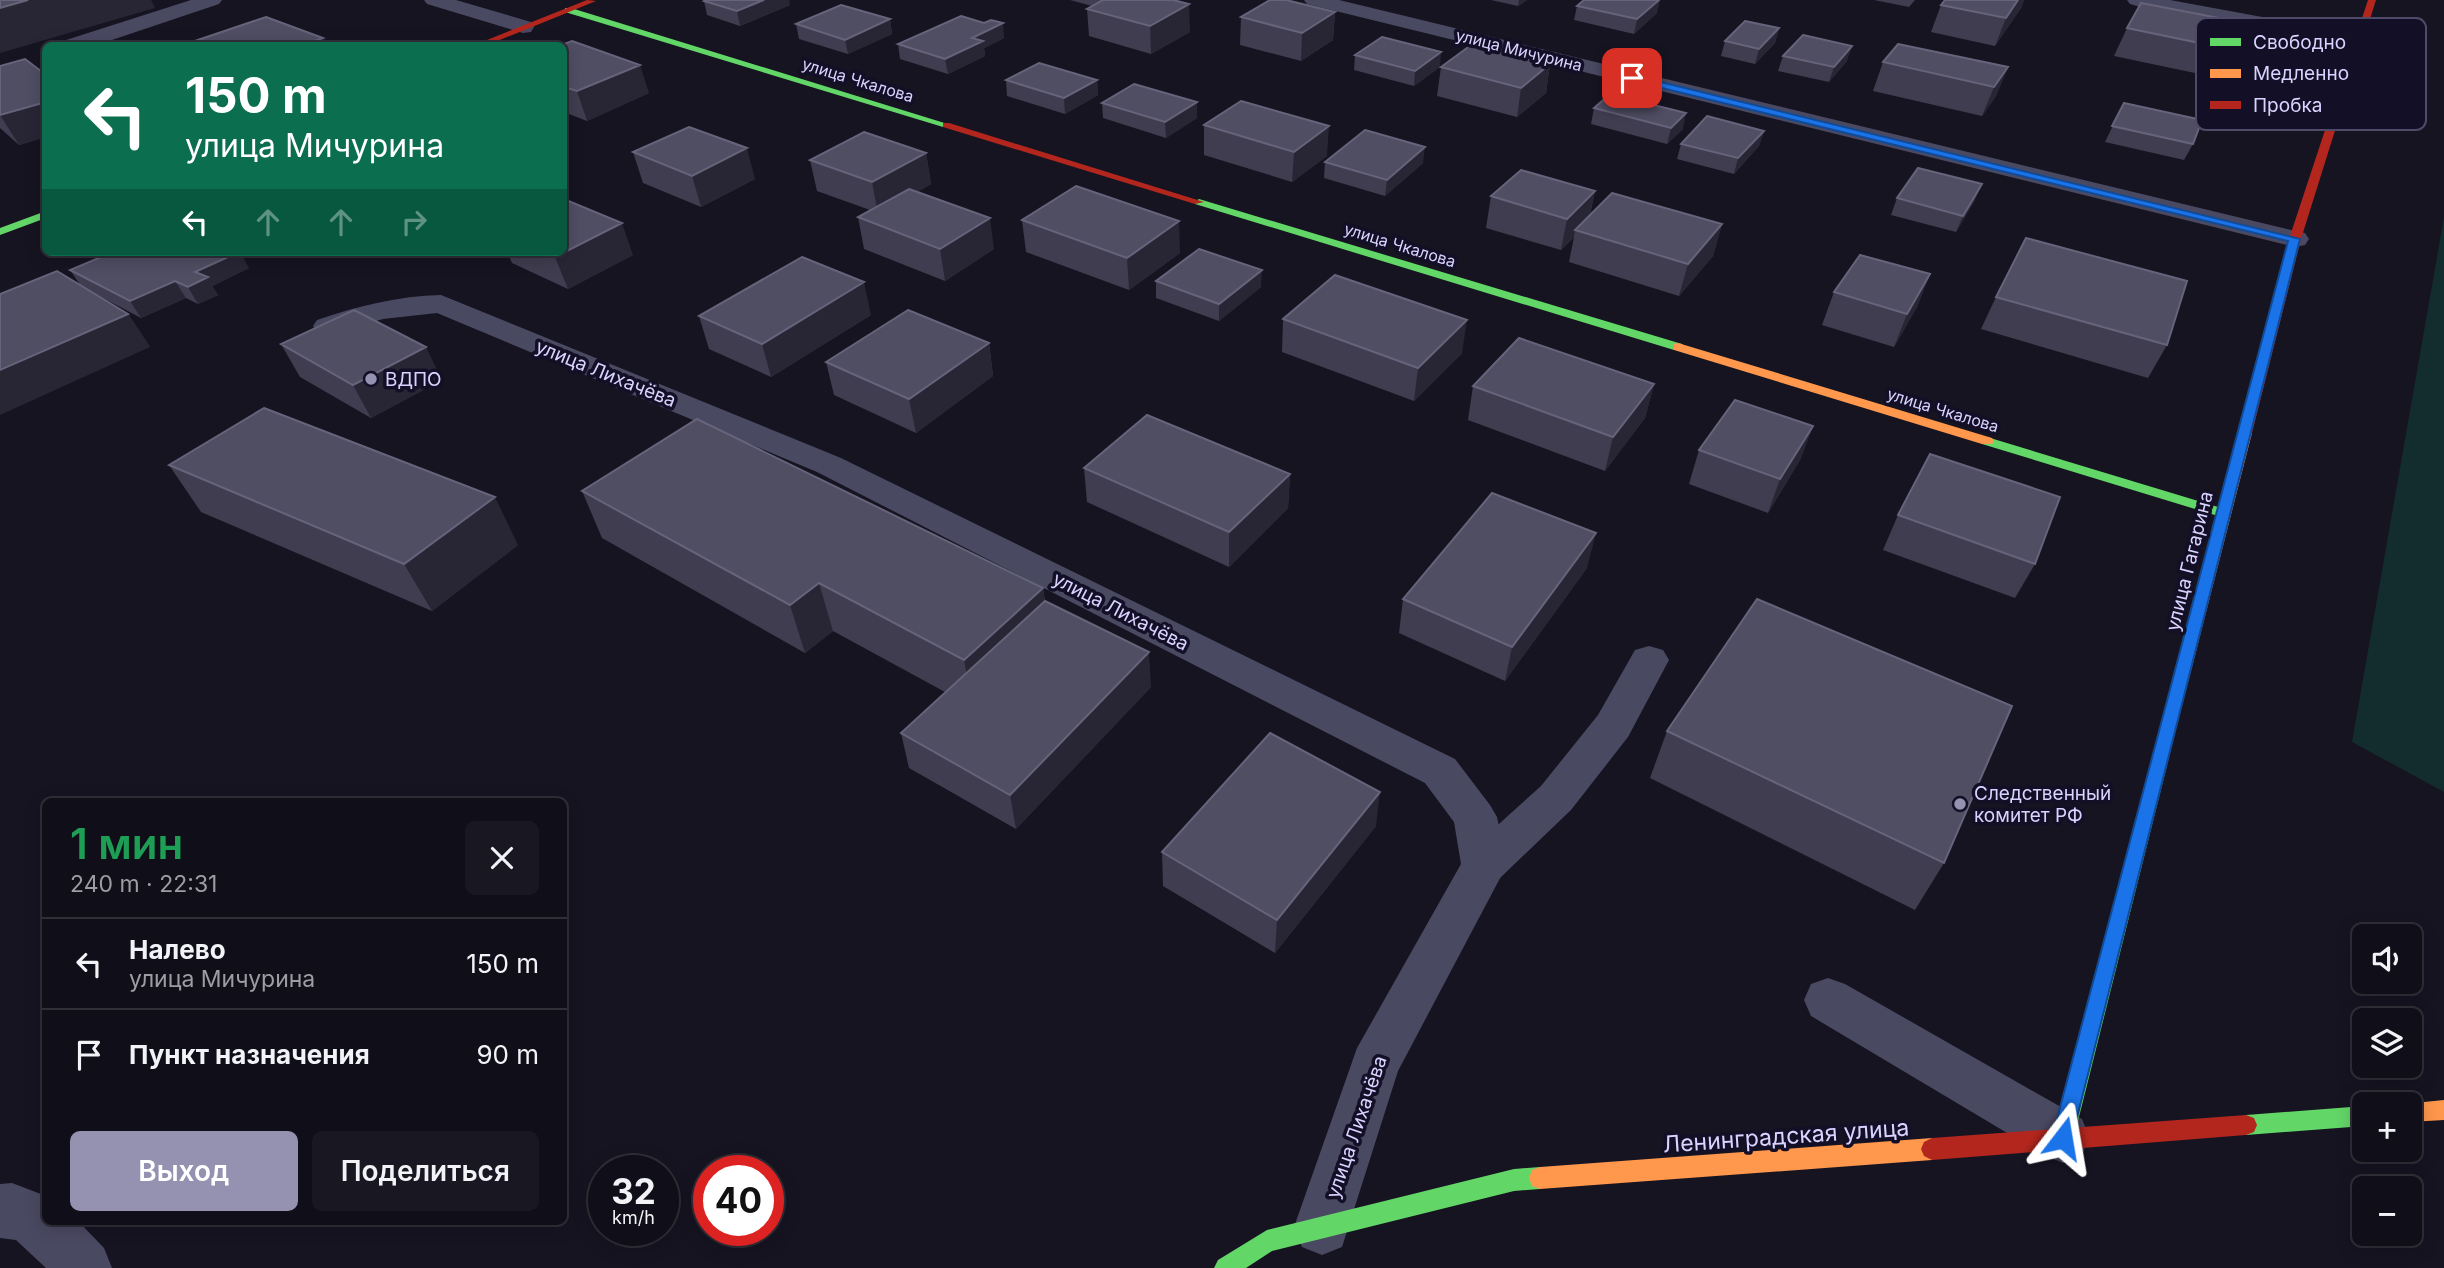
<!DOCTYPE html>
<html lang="ru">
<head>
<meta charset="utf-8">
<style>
	body { margin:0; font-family:Inter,sans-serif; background:#191822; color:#f1f3f6; height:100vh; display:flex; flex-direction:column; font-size:26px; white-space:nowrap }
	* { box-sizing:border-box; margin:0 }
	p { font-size:23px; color:#9c9ca2 }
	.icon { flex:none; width:38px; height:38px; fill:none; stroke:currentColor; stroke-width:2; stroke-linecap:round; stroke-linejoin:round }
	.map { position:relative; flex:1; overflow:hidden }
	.drawer { position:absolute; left:42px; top:798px; width:525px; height:427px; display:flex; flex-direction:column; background:#100f19; border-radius:10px; box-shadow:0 4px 18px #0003,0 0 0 2px #302f38 }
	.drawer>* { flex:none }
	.hud { position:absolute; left:42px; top:42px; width:525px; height:214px; border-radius:10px; box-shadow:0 4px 18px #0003,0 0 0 2px #302f38; background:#0b6e4f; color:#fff; overflow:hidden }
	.controls { position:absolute; left:2352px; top:924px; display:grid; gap:14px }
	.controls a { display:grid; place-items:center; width:70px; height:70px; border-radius:10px; background:#100f19; box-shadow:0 4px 18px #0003,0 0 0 2px #302f38; font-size:35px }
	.speed { position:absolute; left:588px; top:1155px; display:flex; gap:14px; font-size:35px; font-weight:700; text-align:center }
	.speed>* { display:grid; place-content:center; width:91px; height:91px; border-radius:50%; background:#100f19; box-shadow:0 4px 18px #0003,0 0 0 2px #302f38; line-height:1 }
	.speed small { font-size:18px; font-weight:400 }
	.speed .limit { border:10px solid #d22; background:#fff; color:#111 }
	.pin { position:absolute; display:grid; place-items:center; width:60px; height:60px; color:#fff; margin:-30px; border-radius:14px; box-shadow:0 4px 10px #0006 }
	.me { position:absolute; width:77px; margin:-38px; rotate:14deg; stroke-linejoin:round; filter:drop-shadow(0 0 5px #0008) }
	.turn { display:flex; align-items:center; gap:24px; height:147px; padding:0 28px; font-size:32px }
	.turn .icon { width:91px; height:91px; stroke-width:2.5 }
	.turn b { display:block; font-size:49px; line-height:60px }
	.lanes { display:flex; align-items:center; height:66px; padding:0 28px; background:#0003; justify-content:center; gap:35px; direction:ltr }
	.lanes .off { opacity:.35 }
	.round { display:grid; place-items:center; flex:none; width:74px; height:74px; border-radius:10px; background:#191822 }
	.summary { display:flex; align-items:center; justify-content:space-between; height:119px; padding:0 28px }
	h1 { font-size:42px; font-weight:600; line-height:52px; color:#1e9e55 }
	.button { display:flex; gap:14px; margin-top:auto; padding:14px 28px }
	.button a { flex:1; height:80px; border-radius:10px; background:#9591b1; color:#fff; font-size:28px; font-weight:600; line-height:80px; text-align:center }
	.button a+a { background:#191822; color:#f1f3f6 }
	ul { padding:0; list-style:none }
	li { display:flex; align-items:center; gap:21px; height:91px; padding:0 28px; border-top:2px solid #302f38 }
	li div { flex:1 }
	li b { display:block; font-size:26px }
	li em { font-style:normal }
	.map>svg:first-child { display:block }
	.green { fill:#132c2d }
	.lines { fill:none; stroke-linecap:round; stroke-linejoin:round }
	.lane { fill:#4a4962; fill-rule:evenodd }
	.street { fill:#4a4962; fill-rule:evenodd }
	.fast { fill:#63d668; fill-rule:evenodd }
	.slow { fill:#ff974d; fill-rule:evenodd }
	.jam { fill:#b3261e; fill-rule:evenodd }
	.wall { fill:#403d50 }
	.shaded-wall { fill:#282635 }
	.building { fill:#504e63; stroke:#66637b; stroke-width:2 }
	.route { fill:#1a73e8; stroke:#114b97; stroke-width:2 }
	.poi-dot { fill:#9591b1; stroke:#130f26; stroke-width:2.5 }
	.labels { text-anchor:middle; stroke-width:7; stroke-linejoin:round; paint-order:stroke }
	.far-street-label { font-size:16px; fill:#d9d4ff; stroke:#130f26 }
	.street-label { font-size:19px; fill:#d9d4ff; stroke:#130f26 }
	.poi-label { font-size:19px; fill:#d9d4ff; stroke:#130f26; text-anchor:start }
	.near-street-label { font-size:23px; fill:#d9d4ff; stroke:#130f26 }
	.key { fill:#130f26; stroke:#4e4a67; stroke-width:2 }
	.key-label { font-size:19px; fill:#d9d4ff }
</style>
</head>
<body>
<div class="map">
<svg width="2444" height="1268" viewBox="0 0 2444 1268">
	<rect width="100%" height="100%" fill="#161421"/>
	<path class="green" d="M2444 217V792L2352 742Z"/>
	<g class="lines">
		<path class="lane" d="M191 0H222L219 4 94 46H60L63 41Z
			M1649 646 1663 650 1669 660 1628 737 1571 810 1500 878 1484 884 1468 878 1461 865 1468 852 1541 786 1598 715 1635 650Z
			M1828 978 1845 984 2082 1119 2089 1137 2082 1155 2063 1163 2044 1155 1811 1016 1804 1000 1811 984Z
			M12 1183 46 1196V1222H79L104 1248 112 1268H46L16 1240 0 1238V1184Z"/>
		<path class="street" d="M424 0H456L531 22 534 27 531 32 523 33 427 4Z
			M1304 0H1339L2295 231 2305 233 2309 239 2305 245 2295 247 1307 4Z
			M2127 0H2170L2359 35 2367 37 2370 42 2367 47 2359 49 2137 6 2130 4Z
			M441 295 841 458 1455 759 1490 805 1497 817 1507 865 1398 1071 1342 1247 1322 1255 1302 1247 1294 1227 1357 1048 1461 864 1454 822 1425 783 817 472 437 313 383 319 328 335 317 332 313 326 317 320C358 306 398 296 441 295Z"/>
		<path class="fast" d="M565 8H571L951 125 943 127 565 12Z
			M1199 199 1682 344 1684 347 1682 350H1674L1195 204 1194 202Z
			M46 211V218L0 235V228Z
			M1987 437 2228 510 2230 513 2223 518 2218 516 1982 444 1980 441 1982 438Z
			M2167 727 2173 728 2175 733 2074 1137 2071 1144 2063 1147 2055 1144 2052 1137 2159 733 2161 728Z
			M2364 1106V1126L2246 1135 2238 1132 2235 1125 2238 1118 2246 1115Z
			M1540 1167 1548 1170 1551 1178 1548 1186 1540 1189 1514 1191 1272 1251 1246 1268H1214L1218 1260 1267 1230 1514 1169Z"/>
		<path class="slow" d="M1678 343 1992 438 1994 441 1992 444H1982L1674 350V344Z
			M2245 429 2252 433 2175 733 2173 738H2161L2159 733 2238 433Z
			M2444 1100V1120L2410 1122V1104H2404Z
			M1932 1138 1940 1142 1943 1149 1940 1156 1932 1160 1540 1189 1532 1186 1529 1178 1532 1170 1540 1167Z"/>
		<path class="jam" d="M587 0 596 1 485 46H472Z
			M2368 0H2376L2301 239 2252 433 2245 437 2240 436 2238 433 2289 239Z
			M943 123H949L1204 202 1195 204 943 127Z
			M2246 1115 2254 1118 2257 1125 2254 1132 2246 1135 1932 1160 1924 1156 1921 1149 1924 1142 1932 1138Z"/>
	</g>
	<path class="wall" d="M1070 0H1173L1190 32 1151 54 1089 36 1087 9 1092 6Z
		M1491 0H1527L1518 6Z
		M1874 0H1915L1909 7Z
		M1945 0H2024L2021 8 1995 46 1931 32 1941 5Z
		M704 1 790 5 740 26 707 15Z
		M1577 6 1657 13 1634 34 1574 20Z
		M1335 12 1333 40 1301 61 1240 45 1241 17Z
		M890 19 892 34 848 54 799 39 796 24Z
		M1779 28 1775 43 1755 64 1721 56 1725 41Z
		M2127 28 2267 57 2252 85 2114 56Z
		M1004 38 984 48 985 56 948 74 900 59 898 44Z
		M564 46 649 93 587 121 564 112Z
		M1355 55 1440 67 1414 86 1354 70Z
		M1783 56 1847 61 1829 82 1778 71Z
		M1883 62 2008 67 1996 96 1982 116 1873 91Z
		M1550 64 1546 93 1517 117 1437 96 1441 67Z
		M0 66 46 75V137L19 145 0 128Z
		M1006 80H1097L1098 95 1065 114 1007 96Z
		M1102 103 1197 118 1166 138 1103 118Z
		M2124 103 2193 144 2184 160 2105 142Z
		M1594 108 1683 129 1667 144 1591 124Z
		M1204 125 1327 156 1292 182 1204 155Z
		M1764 131 1759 146 1734 174 1677 159 1681 144Z
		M633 152 755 179 701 207 643 183Z
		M926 153 931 184 917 192 994 249 945 281 864 249 858 217 870 210 817 191 810 160Z
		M1325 162 1423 163 1385 196 1324 178Z
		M1595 191 1590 215 1722 224 1713 256 1679 296 1569 262 1574 237 1561 250 1486 228 1491 196Z
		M1897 198 1975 200 1956 232 1891 215Z
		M1022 220 1180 253 1129 290 1026 252Z
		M507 252H564L633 255 568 289 512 263Z
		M249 268 212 286 218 295 198 304 186 298 141 318 88 290 128 314 150 347 81 286 70 270Z
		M1930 274 1917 307 1894 347 1822 325 1834 292Z
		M1156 281 1261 287 1219 321 1156 298Z
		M1996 297 2167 345 2148 378 1981 329Z
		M871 315 771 377 709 349 699 316Z
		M1283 319 1462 353 1414 401 1282 352Z
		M989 343 993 376 916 433 834 395 826 362Z
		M281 344 442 380 371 418 300 377Z
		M1654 384 1645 418 1605 471 1468 420 1473 386Z
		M1813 426 1800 460 1768 513 1689 484 1699 450Z
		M169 465 518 545 432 611 201 512Z
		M1084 468 1290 474 1288 508 1229 567 1087 502Z
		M582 491 1043 588 1045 601 1151 687 1016 829 909 768 901 733 945 692 833 631 805 653 602 538Z
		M1898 515 2035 564 2015 598 1883 550Z
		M1587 568 1505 681 1399 633 1403 599Z
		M1667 731 1944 863 1915 910 1650 778Z
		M1376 826 1275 953 1163 886 1162 852Z"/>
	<path class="shaded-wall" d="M28 0H151L155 8 0 53V8Z
		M764 0H789L790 5 740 26 737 11Z
		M1519 0H1527L1518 6Z
		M1659 0H1660L1657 13 1634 34 1637 19Z
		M2018 0H2024L2021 8 1995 46 2006 18Z
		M1189 4 1190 32 1151 54 1150 26Z
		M1335 12 1333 40 1301 61 1302 33Z
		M890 19 892 34 848 54 845 40Z
		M1003 23 1004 38 984 48 985 56 948 74 945 59 972 38Z
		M1779 28 1775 43 1755 64 1759 49Z
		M323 38 327 46H301Z
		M1852 46 1847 61 1829 82 1834 67Z
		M1441 52 1440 67 1414 86 1415 71Z
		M1550 64 1546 93 1517 117 1521 88Z
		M640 65 649 93 587 121 577 91Z
		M2008 67 1996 96 1982 116 1994 87Z
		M1097 80 1098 95 1065 114 1064 98Z
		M46 102V137L19 145 0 115Z
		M1197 102V118L1166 138 1165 122Z
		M1686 113 1683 129 1667 144 1671 128Z
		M1329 126 1327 156 1292 182 1294 152Z
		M1764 131 1759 146 1734 174 1738 158Z
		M1425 147 1423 163 1385 196 1387 180Z
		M747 148 755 179 701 207 692 176Z
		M926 153 931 184 878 214 872 182Z
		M1982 184 1975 200 1956 232 1963 216Z
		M1595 191 1588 222 1575 230 1574 237 1561 250 1567 219Z
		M990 218 994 249 945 281 940 249Z
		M1179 221 1180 253 1129 290 1127 258Z
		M622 223 633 255 568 289 555 257Z
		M1722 224 1713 256 1679 296 1688 264Z
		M240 252 249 268 212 286 218 295 198 304 188 287 195 272Z
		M1262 270 1261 287 1219 321V304Z
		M1930 274 1917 307 1894 347 1907 314Z
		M175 281 186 298 141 318 130 301Z
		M864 282 871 315 771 377 762 344Z
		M128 314 150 347 0 415V370Z
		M1467 320 1462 353 1414 401 1418 368Z
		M989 343 993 376 916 433 909 399Z
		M426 347 442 380 371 418 353 385Z
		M1654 384 1645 418 1605 471 1613 437Z
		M1813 426 1800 460 1768 513 1780 479Z
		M1290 474 1288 508 1229 567V532Z
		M495 497 518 545 432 611 404 564Z
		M1596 533 1587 568 1505 681 1512 647Z
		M819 583 833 631 805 653 790 605Z
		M1043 588 1049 636 973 708 964 660Z
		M1149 652 1151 687 1016 829 1010 795Z
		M1380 792 1376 826 1275 953 1277 920Z"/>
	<path class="building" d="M0 0H28L0 8Z
		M706 0H764L737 11 704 1Z
		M1103 0H1173L1189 4 1150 26 1087 9Z
		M1270 0H1286L1335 12 1302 33 1241 17Z
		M1584 0H1659L1637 19 1577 6Z
		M1945 0H2018L2006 18 1941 5Z
		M2141 3 2276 29 2267 57 2127 28Z
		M841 5 890 19 845 40 796 24Z
		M961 16 984 23 991 20 1003 23 972 38 983 41 945 59 898 44Z
		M266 17 323 38 301 46H180Z
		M1745 21 1779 28 1759 49 1725 41Z
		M1803 35 1852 46 1834 67 1783 56Z
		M1382 37 1441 52 1415 71 1355 55Z
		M572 41 640 65 577 91 564 87V46H559Z
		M1898 44 2008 67 1994 87 1883 62Z
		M1471 45 1550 64 1521 88 1441 67Z
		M25 59 46 75V102L0 115V66Z
		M1039 63 1097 80 1064 98 1006 80Z
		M1134 84 1197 102 1165 122 1102 103Z
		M1610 94 1686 113 1671 128 1594 108Z
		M1241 101 1329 126 1294 152 1204 125Z
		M2124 103 2202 120 2193 144 2112 126Z
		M1707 116 1764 131 1738 158 1681 144Z
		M689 127 747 148 692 176 633 152Z
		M1365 130 1425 147 1387 180 1325 162Z
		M864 132 926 153 872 182 810 160Z
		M1918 168 1982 184 1963 216 1897 198Z
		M1521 170 1595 191 1567 219 1491 196Z
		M1076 186 1179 221 1127 258 1022 220Z
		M909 189 990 218 940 249 858 217Z
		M1612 193 1722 224 1688 264 1575 230Z
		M566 200 622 223 555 257 545 252H564V201Z
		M2026 238 2187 281 2167 345 1996 297Z
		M1199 249 1262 270 1219 304 1156 281Z
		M113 252H239L195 272 208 277 188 287 175 281 130 301 70 270Z
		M1860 255 1930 274 1907 314 1834 292Z
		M802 257 864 282 762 344 699 316Z
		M57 271 128 314 0 370V294Z
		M1335 275 1467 320 1418 368 1283 319Z
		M354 310 426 347 353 385 281 344Z
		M908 310 989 343 909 399 826 362Z
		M1519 338 1654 384 1613 437 1473 386Z
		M1735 400 1813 426 1780 479 1699 450Z
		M264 408 495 497 404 564 169 465Z
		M1147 415 1290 474 1229 532 1084 468Z
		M697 419 1043 588 964 660 819 583 790 605 582 491Z
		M1930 454 2060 497 2035 564 1898 515Z
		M1492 493 1596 533 1512 647 1403 599Z
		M1757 599 2012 706 1944 863 1667 731Z
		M1045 601 1149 652 1010 795 901 733Z
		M1270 733 1380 792 1277 920 1162 852Z"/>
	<path class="route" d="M1632 75 2300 239 2070 1145 2063 1148 2055 1145 2052 1138 2288 241 1629 80V76Z"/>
	<g class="poi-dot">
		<circle cx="371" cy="379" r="7"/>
		<circle cx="1960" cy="804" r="7"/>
	</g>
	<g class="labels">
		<g class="far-street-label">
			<text transform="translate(1519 50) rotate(14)" y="6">улица Мичурина</text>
			<text transform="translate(858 80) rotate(17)" y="6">улица Чкалова</text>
			<text transform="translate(1400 245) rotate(17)" y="6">улица Чкалова</text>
			<text transform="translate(1943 410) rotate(17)" y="6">улица Чкалова</text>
		</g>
		<g class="street-label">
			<text transform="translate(606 373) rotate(22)" y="7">улица Лихачёва</text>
			<text transform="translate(2189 561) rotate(-76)" y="7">улица Гагарина</text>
			<text transform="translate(1121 611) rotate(27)" y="7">улица Лихачёва</text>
			<text transform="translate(1356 1127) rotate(-71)" y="7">улица Лихачёва</text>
		</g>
		<g class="poi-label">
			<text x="385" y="386">ВДПО</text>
			<text x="1974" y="800">Следственный<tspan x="1974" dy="22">комитет РФ</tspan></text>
		</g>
		<g class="near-street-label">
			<text transform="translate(1786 1136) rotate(-4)" y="8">Ленинградская улица</text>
		</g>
	</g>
	<rect x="2196" y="18" width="230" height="112" rx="10" class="key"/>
	<rect x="2210" y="38" width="31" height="8" fill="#63d668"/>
	<rect x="2210" y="69" width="31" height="9" fill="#ff974d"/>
	<rect x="2210" y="101" width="31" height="8" fill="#b3261e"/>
	<g class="key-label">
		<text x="2253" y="49">Свободно</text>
		<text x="2253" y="80">Медленно</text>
		<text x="2253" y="112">Пробка</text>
	</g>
</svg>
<div class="controls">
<a><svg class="icon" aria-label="sound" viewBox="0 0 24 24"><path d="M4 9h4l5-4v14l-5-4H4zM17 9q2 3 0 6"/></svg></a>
<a><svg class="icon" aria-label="layers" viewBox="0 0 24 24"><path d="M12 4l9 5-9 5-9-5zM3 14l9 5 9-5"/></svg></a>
<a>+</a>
<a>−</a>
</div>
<div class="speed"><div>32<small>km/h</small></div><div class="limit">40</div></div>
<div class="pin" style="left:1632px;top:78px;background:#d93025"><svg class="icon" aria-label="arrive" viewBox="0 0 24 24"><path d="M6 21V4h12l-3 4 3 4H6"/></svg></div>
<svg class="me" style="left:2063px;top:1138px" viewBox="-20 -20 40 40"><path d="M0-17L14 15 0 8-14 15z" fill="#1a73e8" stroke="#fff" stroke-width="4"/></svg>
<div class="hud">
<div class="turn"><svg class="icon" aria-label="left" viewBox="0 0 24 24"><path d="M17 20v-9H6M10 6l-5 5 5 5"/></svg><div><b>150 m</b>улица Мичурина</div></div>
<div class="lanes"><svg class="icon" aria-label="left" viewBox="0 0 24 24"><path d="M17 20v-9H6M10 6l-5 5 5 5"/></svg><svg class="icon off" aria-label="ahead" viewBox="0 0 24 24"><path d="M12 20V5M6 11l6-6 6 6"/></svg><svg class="icon off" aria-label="ahead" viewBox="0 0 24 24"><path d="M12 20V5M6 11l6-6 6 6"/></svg><svg class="icon off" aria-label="right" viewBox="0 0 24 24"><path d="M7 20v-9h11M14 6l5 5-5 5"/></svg></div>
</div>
<section class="drawer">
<div class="summary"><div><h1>1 мин</h1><p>240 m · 22:31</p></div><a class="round"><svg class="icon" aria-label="close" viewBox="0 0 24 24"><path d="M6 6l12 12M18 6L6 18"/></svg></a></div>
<ul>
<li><svg class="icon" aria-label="left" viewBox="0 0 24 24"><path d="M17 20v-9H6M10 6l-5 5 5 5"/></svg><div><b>Налево</b><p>улица Мичурина</p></div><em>150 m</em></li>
<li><svg class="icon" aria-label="arrive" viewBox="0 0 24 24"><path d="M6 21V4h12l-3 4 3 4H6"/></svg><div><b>Пункт назначения</b></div><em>90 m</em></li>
</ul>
<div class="button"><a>Выход</a><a>Поделиться</a></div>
</section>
</div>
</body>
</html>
